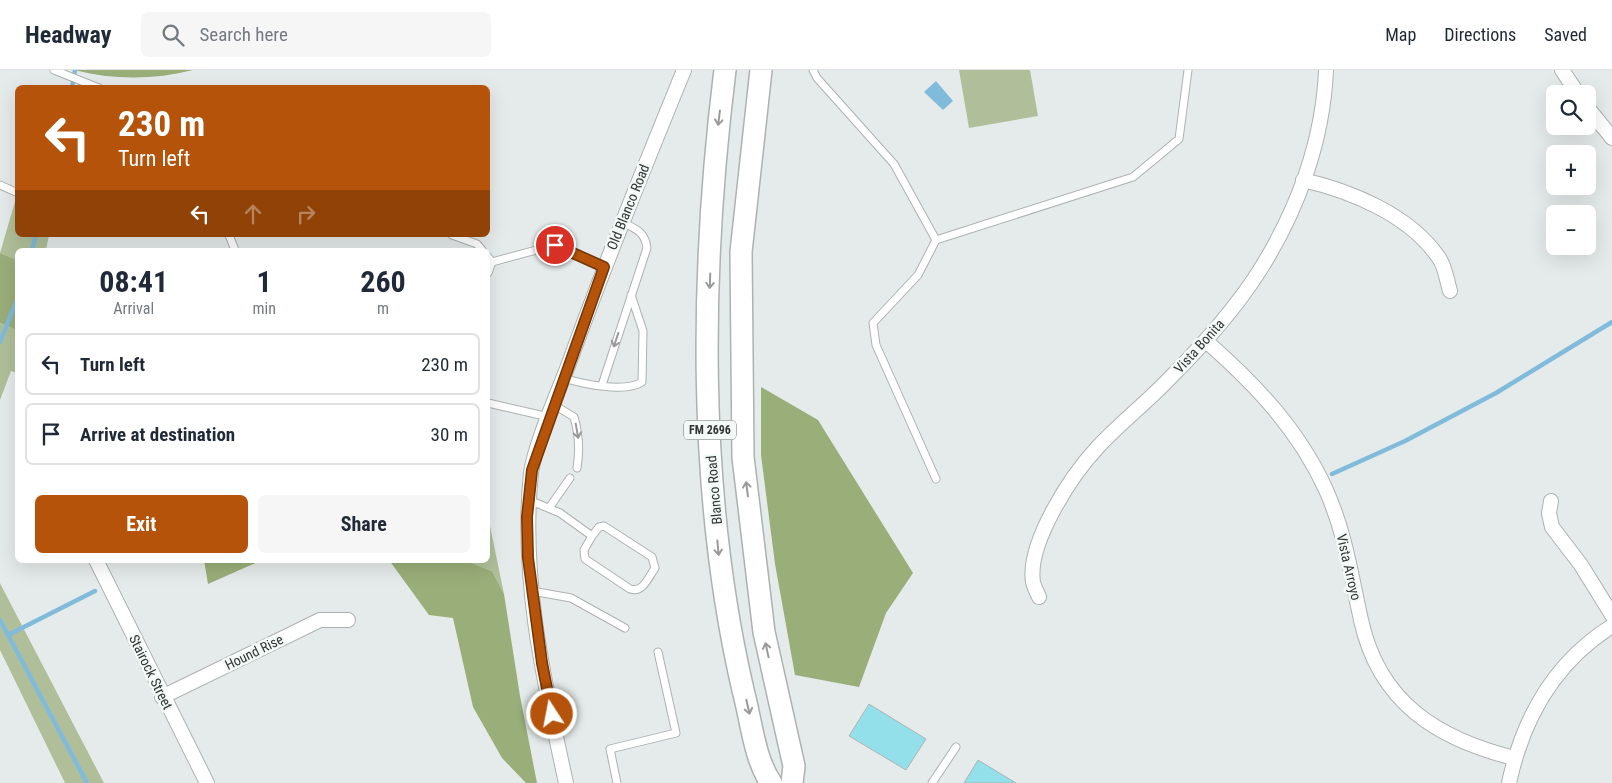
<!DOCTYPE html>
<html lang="en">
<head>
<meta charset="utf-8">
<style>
	body { margin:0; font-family:"Roboto Condensed",sans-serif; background:#f6f6f7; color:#1f2937; height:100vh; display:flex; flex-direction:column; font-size:19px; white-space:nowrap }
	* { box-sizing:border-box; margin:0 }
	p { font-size:16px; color:#747a83 }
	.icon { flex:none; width:28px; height:28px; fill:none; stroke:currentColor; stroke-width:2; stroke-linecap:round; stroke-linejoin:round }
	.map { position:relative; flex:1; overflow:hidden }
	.drawer { position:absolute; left:15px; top:178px; width:475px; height:315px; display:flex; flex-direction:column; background:#fff; border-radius:8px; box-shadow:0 5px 20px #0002 }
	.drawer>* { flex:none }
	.hud { position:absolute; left:15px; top:15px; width:475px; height:152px; border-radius:8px; box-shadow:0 5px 20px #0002; background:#b45309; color:#fff; overflow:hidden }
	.fabs { position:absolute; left:1546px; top:15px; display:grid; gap:10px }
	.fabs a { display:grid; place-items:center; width:50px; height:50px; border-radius:8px; background:#fff; box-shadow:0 5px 20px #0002; font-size:25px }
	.pin { position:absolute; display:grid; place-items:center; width:42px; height:42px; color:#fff; margin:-21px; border:2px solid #fff; border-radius:50%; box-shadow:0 1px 5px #0007 }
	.me { position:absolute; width:55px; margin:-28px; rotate:349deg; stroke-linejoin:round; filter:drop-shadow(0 0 4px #0008) }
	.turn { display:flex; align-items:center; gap:18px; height:105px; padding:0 20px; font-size:22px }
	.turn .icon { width:65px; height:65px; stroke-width:2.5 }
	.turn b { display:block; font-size:35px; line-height:42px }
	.lanes { display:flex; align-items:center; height:48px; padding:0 20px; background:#0003; justify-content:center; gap:25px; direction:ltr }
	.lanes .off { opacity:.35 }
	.eta { display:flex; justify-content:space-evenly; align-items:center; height:85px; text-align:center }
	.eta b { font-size:30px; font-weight:700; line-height:35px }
	.button { display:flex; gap:10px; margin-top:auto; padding:10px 20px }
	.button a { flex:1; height:58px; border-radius:8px; background:#b45309; color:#fff; font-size:20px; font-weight:700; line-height:58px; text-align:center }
	.button a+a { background:#f6f6f7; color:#1f2937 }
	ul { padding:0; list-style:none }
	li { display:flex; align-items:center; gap:15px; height:62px; margin:0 10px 8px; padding:0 10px; border:2px solid #e0e1e3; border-radius:8px }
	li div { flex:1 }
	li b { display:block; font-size:19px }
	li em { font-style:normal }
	header { display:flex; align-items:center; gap:30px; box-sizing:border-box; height:70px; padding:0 25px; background:#fff; border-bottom:1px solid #e0e1e3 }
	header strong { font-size:24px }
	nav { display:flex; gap:28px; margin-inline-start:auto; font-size:18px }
	.search { width:350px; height:45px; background:#f6f6f7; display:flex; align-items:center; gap:12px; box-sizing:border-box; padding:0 18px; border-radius:8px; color:#747a83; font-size:19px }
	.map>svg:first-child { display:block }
	.green { fill:#b0bf99 }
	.forest { fill:#9aae79 }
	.water { fill:#80bbdb }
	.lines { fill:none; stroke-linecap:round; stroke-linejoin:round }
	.stream { stroke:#80bbdb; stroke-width:4.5 }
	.building { fill:#93e0ea; stroke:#aeb4b5 }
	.lane-casing { stroke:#acb2b1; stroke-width:9 }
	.street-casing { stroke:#acb2b1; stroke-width:16 }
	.primary-casing { stroke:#acb2b1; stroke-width:24 }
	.lane { stroke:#fff; stroke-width:7 }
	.street { stroke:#fff; stroke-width:14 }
	.primary { stroke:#fff; stroke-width:21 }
	.oneway { stroke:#999a9a }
	.route-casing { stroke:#753606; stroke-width:12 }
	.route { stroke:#b45309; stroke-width:9 }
	.labels { text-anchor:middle; stroke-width:5; stroke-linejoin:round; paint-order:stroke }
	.shield { fill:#f2f9f7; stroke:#6c706f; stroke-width:1 }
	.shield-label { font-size:12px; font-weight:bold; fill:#333635 }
	.street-label { font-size:14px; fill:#333635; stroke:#f2f9f7 }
</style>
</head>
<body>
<header>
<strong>Headway</strong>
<div class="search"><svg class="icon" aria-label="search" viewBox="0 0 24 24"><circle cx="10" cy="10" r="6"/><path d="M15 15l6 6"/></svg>Search here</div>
<nav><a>Map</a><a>Directions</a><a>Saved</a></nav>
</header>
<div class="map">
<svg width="1612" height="713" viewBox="0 0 1612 713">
	<rect width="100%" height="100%" fill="#e5ebea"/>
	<path class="green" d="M959 0H1030L1038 46 969 58Z
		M17 125 18 165H49L46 180H18L17 190 0 183Z
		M0 253 18 260 17 303 11 301 0 330Z
		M488 450 489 451 504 524 492 501 464 490H488Z
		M0 513 4 521 104 713H65L0 580Z"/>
	<path class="forest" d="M74 0H193C154 10 113 10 74 0Z
		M0 183 17 190V260L0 253Z
		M761 317 818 350 913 503 886 543 859 617 795 605 775 494 761 385Z
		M204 490H262L208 514Z
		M389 490H464L492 501 504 524 520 626 537 713H526L502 688 473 637 453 548 429 545Z"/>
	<path class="water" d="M936 11 953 31 943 40 924 22Z"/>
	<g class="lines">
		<path class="stream" d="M72 18 75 0
			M32 180 36 165
			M0 272 18 227
			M1332 404 1405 371 1496 323 1612 252
			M0 550 87 713
			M8 565 95 521"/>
	</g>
	<path class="building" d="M869 634 926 669 906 700 849 666Z
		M978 690 1016 713H964Z"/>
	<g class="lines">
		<defs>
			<path id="lane" d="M54 0 99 18
				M813 0 817 8 894 94 936 170 918 205 873 253 876 275 936 409
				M0 115 18 123
				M229 165 235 180
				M452 165 477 174 482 180
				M936 170 1133 107 1179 69 1188 0
				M488 187 492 192 488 203
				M492 192 555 175 604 197
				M563 308C583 314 625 323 642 312L643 261 631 225
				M602 315 647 178C645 162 636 159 622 152
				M488 333 549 347
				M554 335 574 347C579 364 580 380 577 398
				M529 430 560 443 592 466 599 457 604 456 652 487 655 498C648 508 643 523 630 519L585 489 584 480 592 466
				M549 438 570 408
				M532 521 571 528 625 558
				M617 713 610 679 676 663 658 582
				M932 713 956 677"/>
			<path id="street" d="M1562 0 1578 24
				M1588 38 1612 68
				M1303 110C1351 121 1410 145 1439 188 1445 196 1447 211 1450 221
				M1206 271C1255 314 1299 360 1326 420 1345 462 1351 505 1361 550 1379 633 1438 669 1514 688
				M1551 431 1549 443 1552 457 1581 495 1612 545
				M96 490 207 713
				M1039 527C1037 522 1034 517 1033 512 1027 473 1071 406 1097 378 1119 354 1145 334 1168 310 1201 277 1233 242 1258 203 1297 142 1323 72 1326 0
				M162 627 320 550H348
				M566 713C544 612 520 507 531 403 535 374 557 325 568 296 604 196 644 98 684 0
				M1509 713C1523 648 1555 592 1612 556"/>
			<path id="primary" d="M725 0C700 201 697 422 743 620 751 649 754 688 771 713
				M761 0 741 182 743 387 764 562 794 696 792 713"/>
		</defs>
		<use href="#lane" class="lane-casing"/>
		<use href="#street" class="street-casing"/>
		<use href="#primary" class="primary-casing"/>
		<use href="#lane" class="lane"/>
		<use href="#street" class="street"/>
		<use href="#primary" class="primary"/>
	</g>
	<defs><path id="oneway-shaft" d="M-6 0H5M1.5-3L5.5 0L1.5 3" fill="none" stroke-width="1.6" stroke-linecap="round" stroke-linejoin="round" transform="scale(1.25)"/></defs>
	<g class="oneway">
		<use href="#oneway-shaft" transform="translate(719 48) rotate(97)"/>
		<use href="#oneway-shaft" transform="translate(710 211) rotate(92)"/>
		<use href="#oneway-shaft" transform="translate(616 270) rotate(108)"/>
		<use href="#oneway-shaft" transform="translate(577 361) rotate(80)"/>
		<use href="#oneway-shaft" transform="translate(747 419) rotate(-97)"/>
		<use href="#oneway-shaft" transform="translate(718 478) rotate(85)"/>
		<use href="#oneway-shaft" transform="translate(767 580) rotate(-102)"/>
		<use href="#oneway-shaft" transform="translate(748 637) rotate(77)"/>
	</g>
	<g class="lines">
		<defs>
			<path id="route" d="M552 644 542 593 528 488 527 447 532 400 604 197 555 175"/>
		</defs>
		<use href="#route" class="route-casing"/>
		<use href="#route" class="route"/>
	</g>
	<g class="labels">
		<rect class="shield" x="684" y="350.5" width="52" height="19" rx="4"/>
		<g class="shield-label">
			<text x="710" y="364">FM 2696</text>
		</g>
		<g class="street-label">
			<text transform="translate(628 137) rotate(-68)" y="5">Old Blanco Road</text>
			<text transform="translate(1199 276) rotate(-48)" y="5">Vista Bonita</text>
			<text transform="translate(714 420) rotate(-95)" y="5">Blanco Road</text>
			<text transform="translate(1349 497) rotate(77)" y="5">Vista Arroyo</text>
			<text transform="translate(254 582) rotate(-26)" y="5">Hound Rise</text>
			<text transform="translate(151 602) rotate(64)" y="5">Stairock Street</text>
		</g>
	</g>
</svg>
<div class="fabs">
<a><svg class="icon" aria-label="search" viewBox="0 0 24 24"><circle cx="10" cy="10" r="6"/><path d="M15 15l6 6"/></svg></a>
<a>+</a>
<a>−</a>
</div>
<div class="pin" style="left:555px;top:175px;background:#d93025"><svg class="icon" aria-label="arrive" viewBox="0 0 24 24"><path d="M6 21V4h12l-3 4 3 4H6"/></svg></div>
<svg class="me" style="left:552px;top:644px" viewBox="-20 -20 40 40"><circle r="17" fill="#b45309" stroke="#fff" stroke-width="3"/><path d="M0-11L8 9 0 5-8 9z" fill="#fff"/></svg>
<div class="hud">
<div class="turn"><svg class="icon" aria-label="left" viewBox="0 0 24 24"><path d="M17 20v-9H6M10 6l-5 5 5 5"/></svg><div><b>230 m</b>Turn left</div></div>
<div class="lanes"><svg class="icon" aria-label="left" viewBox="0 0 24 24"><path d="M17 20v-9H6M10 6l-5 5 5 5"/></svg><svg class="icon off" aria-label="ahead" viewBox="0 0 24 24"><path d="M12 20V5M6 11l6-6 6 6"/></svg><svg class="icon off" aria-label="right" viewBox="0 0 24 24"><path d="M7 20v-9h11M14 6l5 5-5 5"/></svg></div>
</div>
<section class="drawer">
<div class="eta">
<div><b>08:41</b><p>Arrival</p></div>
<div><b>1</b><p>min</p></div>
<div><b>260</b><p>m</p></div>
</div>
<ul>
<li><svg class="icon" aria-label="left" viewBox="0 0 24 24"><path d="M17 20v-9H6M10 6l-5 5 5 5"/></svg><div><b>Turn left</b></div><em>230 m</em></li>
<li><svg class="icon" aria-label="arrive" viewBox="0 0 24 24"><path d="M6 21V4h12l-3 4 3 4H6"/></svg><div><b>Arrive at destination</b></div><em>30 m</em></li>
</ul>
<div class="button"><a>Exit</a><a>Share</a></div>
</section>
</div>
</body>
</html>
